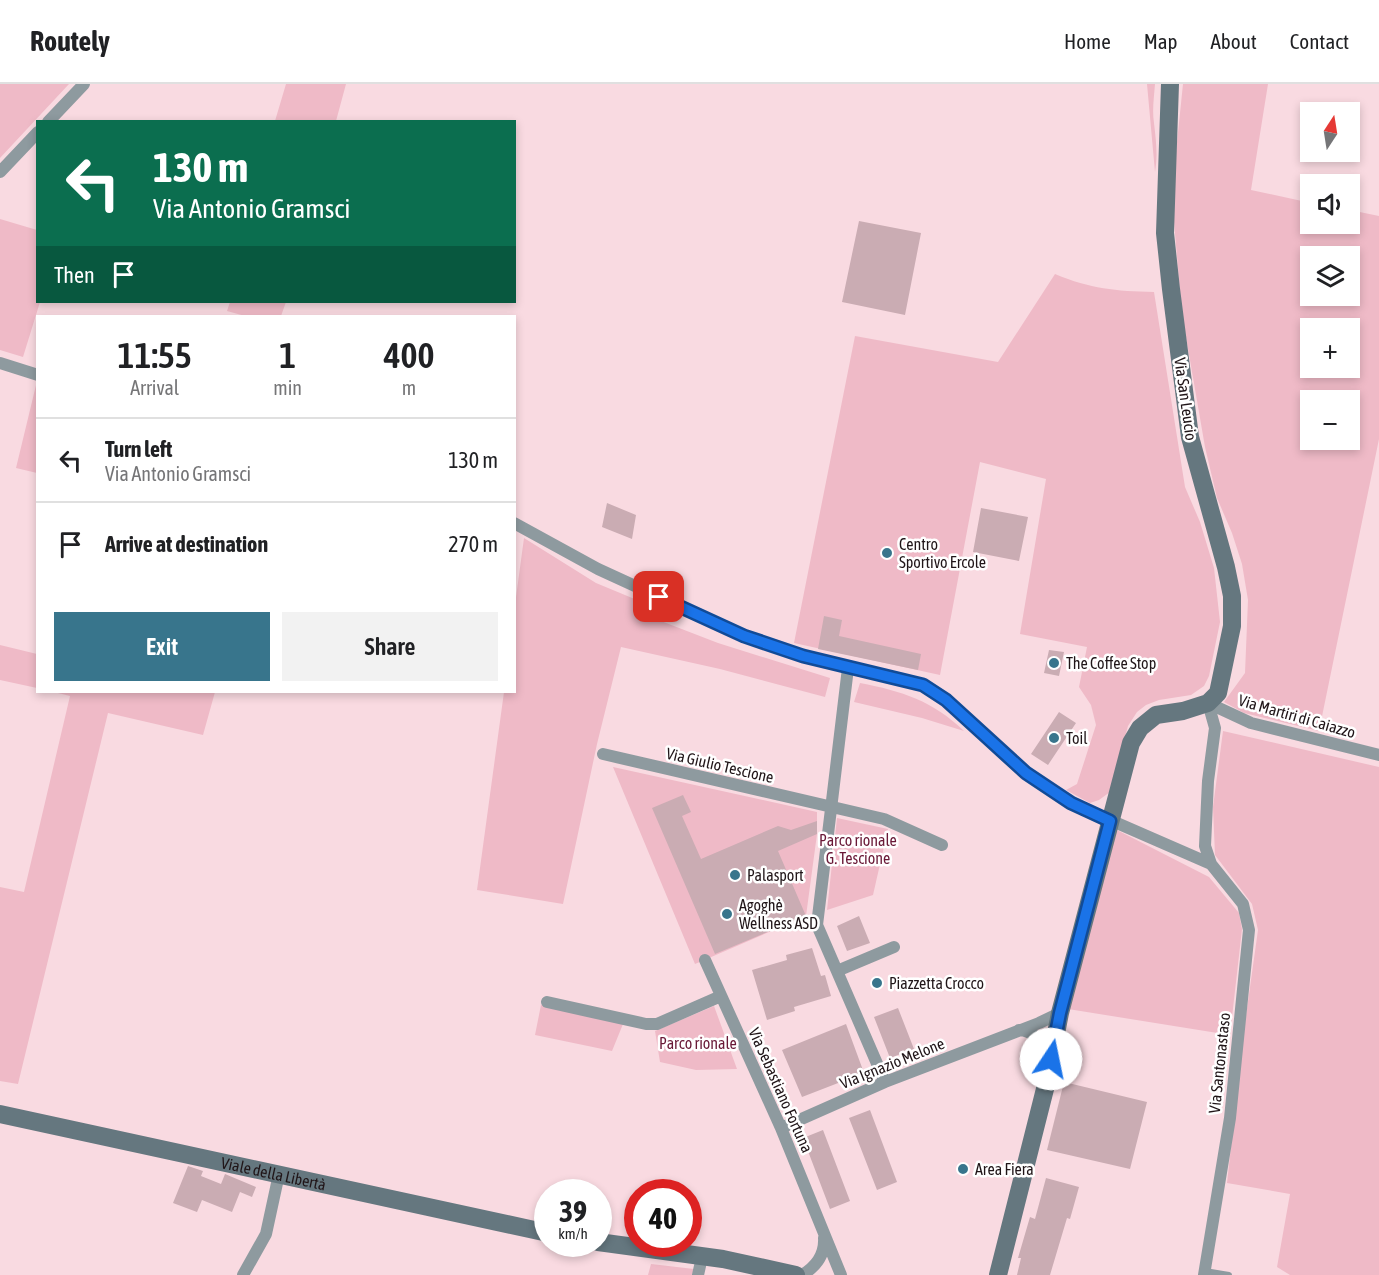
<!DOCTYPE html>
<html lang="en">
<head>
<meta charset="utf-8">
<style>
	body { margin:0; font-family:"Asap Condensed",sans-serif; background:#f2f2f2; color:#202124; height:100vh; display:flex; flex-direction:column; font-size:22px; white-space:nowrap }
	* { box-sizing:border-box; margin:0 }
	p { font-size:20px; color:#757577 }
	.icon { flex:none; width:33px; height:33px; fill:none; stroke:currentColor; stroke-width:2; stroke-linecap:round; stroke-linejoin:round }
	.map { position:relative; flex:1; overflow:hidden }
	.drawer { position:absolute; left:36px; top:231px; width:480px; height:378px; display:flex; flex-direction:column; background:#fff; border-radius:0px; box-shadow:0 3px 9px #0003 }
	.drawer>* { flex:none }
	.hud { position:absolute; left:36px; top:36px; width:480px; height:183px; border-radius:0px; box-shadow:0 3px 9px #0003; background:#0b6e4f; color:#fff; overflow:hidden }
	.needle { width:39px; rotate:12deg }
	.fabs { position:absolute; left:1300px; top:18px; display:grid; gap:12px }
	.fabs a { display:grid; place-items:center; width:60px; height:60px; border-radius:0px; background:#fff; box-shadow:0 3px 9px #0003; font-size:30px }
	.speed { position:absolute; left:534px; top:1095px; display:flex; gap:12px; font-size:30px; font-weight:700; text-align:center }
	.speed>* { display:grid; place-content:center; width:78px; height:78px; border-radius:50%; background:#fff; box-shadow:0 3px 9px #0003; line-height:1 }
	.speed small { font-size:15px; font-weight:400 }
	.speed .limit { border:9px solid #d22; background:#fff; color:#111 }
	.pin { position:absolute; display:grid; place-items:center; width:51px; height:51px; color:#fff; margin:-26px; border-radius:12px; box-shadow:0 3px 9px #0006 }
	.me { position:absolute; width:66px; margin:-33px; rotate:11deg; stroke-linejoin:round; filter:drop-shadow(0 0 4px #0008) }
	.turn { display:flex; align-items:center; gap:21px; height:126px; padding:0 18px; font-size:27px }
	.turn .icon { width:78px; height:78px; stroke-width:2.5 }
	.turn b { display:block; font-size:42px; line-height:51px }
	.then { display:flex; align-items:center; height:57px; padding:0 18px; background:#0003; gap:12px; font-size:22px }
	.eta { display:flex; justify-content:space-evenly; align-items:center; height:102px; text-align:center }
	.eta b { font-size:36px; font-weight:600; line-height:42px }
	.action { display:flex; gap:12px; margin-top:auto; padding:12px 18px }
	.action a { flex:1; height:69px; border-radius:0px; background:#38758c; color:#fff; font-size:24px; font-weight:600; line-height:69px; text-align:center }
	.action a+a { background:#f2f2f2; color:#202124 }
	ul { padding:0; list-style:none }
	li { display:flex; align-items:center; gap:18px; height:84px; padding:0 18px; border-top:2px solid #e0e0e0 }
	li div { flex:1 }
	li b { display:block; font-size:22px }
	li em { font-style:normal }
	header { display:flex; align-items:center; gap:36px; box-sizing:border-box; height:84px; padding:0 30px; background:#fff; border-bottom:2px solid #e0e0e0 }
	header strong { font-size:28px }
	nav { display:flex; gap:33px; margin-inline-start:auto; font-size:21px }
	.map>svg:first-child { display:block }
	.green { fill:#efbac7; fill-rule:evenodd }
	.building { fill:#caacb3 }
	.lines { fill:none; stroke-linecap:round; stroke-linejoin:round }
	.lane { stroke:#8e9a9f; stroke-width:6 }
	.street { stroke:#8e9a9f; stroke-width:12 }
	.secondary { stroke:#65777f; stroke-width:18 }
	.route-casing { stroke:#114b97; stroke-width:15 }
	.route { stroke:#1a73e8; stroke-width:10 }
	.poi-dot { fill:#38758c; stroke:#fff; stroke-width:2 }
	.labels { text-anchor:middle; stroke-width:5; stroke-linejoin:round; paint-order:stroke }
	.street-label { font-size:16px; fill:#201518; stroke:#fff }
	.poi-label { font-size:16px; fill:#201518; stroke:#fff; text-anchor:start }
	.park-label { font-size:16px; fill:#691937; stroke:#fff }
</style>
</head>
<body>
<header>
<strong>Routely</strong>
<nav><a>Home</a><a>Map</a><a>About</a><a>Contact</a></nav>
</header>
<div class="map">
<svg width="1379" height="1191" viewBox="0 0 1379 1191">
	<rect width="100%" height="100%" fill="#f9dae1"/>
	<path class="green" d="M0 0H69L0 74Z
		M286 0H346L336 37H275Z
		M1147 0H1155C1154 13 1152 27 1154 39 1156 57 1158 71 1155 88Z
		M1183 0H1268L1251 106 1311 119V140H1350V126L1379 132V355L1319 647 1244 629 1224 618 1245 589 1248 516 1242 480 1232 449 1217 414 1205 363 1182 230 1174 138 1173 97ZM1311 172H1350V212H1311ZM1311 244H1350V284H1311ZM1311 316H1350V356H1311Z
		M0 135 37 146 38 218H40L23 273 0 266Z
		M1055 190C1091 205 1115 207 1154 208L1185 403 1200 438 1214 484 1220 538 1209 592 1204 602 1191 611 1159 616 1146 621 1137 628 1128 642 1110 708 1099 716 1090 719 1066 706 1077 700 1096 641 1091 621 1079 603 1087 563 1020 550 1046 395 980 378 940 591 794 559 855 252 998 278Z
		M230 218H286L281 232H245L227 227Z
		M37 297 38 389H37L16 384Z
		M524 454 596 499 637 516 635 527 718 559 830 594 825 613 720 585 621 563 597 660 563 820 477 806 504 608H514V528Z
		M0 561 37 570V604L0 596Z
		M860 599C902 607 933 617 964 647L922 634 854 618Z
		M54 608H215L203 651 108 629 18 1000 0 997V803L24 808 70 612Z
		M1223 647 1379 683V1191H1290L1277 1183 1290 1110 1227 1099 1243 953 1258 846 1252 820 1215 771 1213 723Z
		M613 683 817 728V750L806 832 695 880Z
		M837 734 888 745 873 811 827 826Z
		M1115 745 1209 793 1239 829 1242 845 1230 951 1068 925Z
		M541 921 623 940 612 967 535 951Z
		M714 922 737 985 696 986 660 978 655 947Z
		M651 1180 694 1185 692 1191H648Z"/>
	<path class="building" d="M859 137 921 149 905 231 842 218Z
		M607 419 636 431 632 455 602 443Z
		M981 424 1028 433 1019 477 973 468Z
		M824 532 842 536 839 552 921 570 918 586 818 565Z
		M1049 566 1064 568 1059 592 1044 589Z
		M1059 628 1076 639 1048 681 1031 670Z
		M683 711 691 728 682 732 701 775 778 742 791 746 817 737V750L778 767 806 832 715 870 652 724Z
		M859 832 870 859 847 867 837 842Z
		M812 864 821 892 825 891 831 912 794 923 795 927 767 936 752 886 787 876 786 871Z
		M898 924 914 965 890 974 874 933Z
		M846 940 864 989 802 1013 782 966Z
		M1064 998 1147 1018 1130 1085 1047 1066Z
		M870 1026 897 1098 877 1106 849 1034Z
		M823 1046 850 1117 830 1125 803 1054Z
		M188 1082 203 1087 201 1092 221 1100 225 1090 256 1103 252 1113 240 1108 232 1128 202 1116 197 1128 173 1119Z
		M1046 1094 1079 1103 1070 1135 1067 1134 1050 1191H1017L1021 1174H1018L1030 1133 1035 1135Z"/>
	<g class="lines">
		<path class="lane" d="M1205 1187 1229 1191"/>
		<path class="street" d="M48 38 84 0
			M0 88 38 48
			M0 279 38 291
			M514 439 598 485 744 552 803 572 923 601 946 616 1027 689 1071 719 1211 780
			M848 584 817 841 885 998
			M1208 619 1251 639 1379 671
			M603 670 884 735 942 761
			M705 876 781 1044 841 1191
			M837 887 894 863
			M547 918 646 940H657L721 912
			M1019 946C1037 947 1043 962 1051 975
			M781 1044 885 998 1039 939 1060 929
			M243 1191 266 1150 279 1090
			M698 1191 702 1173
			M802 1191C817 1182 825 1170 824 1154
			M1204 1191 1230 1034 1249 846 1243 820 1211 780 1205 762 1208 697 1215 644 1208 619"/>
		<g class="secondary">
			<path id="s1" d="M0 1030 548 1149"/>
			<path d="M598 1158 723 1175 796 1191"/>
			<path d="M998 1191 1046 1001 1060 929 1131 659 1140 644 1156 631 1183 627 1208 619 1218 609 1232 542V512L1226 483 1190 353 1171 205 1165 149 1170 0"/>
		</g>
	</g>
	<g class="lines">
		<defs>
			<path id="route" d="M659 513 744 552 803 572 923 601 946 616 1026 689 1071 719 1110 737 1060 929 1051 975"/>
		</defs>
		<use href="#route" class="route-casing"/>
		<use href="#route" class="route"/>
	</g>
	<g class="poi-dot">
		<circle cx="887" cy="469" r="6"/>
		<circle cx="1054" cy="579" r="6"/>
		<circle cx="1054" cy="654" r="6"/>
		<circle cx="735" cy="791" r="6"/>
		<circle cx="727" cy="830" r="6"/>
		<circle cx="877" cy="899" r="6"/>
		<circle cx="963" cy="1085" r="6"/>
	</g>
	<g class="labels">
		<g class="street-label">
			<text transform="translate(1186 315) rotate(82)" y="6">Via San Leucio</text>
			<text transform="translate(1297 632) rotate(16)" y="6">Via Martiri di Caiazzo</text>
			<text transform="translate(720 681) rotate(13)" y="6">Via Giulio Tescione</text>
			<text transform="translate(892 979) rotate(-22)" y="6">Via Ignazio Melone</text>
			<text transform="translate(1219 979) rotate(-84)" y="6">Via Santonastaso</text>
			<text transform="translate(781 1006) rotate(66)" y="6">Via Sebastiano Fortuna</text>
			<text dy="6" stroke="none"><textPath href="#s1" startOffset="280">Viale della Libertà</textPath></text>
		</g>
		<g class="poi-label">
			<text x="899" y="466">Centro<tspan x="899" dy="18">Sportivo Ercole</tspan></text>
			<text x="1066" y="585">The Coffee Stop</text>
			<text x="1066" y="660">Toil</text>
			<text x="747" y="797">Palasport</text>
			<text x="739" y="827">Agoghè<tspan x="739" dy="18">Wellness ASD</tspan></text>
			<text x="889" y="905">Piazzetta Crocco</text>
			<text x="975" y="1091">Area Fiera</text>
		</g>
		<g class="park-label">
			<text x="858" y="762">Parco rionale<tspan x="858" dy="18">G. Tescione</tspan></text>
			<text x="698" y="965">Parco rionale</text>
		</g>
	</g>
</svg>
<div class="fabs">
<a><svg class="needle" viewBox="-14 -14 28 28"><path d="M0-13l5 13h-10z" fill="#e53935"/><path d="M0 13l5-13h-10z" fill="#757577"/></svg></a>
<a><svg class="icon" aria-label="sound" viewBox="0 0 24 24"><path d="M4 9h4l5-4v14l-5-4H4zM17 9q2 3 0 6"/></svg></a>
<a><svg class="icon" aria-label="layers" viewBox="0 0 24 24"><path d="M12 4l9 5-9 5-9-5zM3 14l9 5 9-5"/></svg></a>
<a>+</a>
<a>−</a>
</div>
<div class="speed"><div>39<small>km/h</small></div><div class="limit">40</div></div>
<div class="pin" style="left:659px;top:513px;background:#d93025"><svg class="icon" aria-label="arrive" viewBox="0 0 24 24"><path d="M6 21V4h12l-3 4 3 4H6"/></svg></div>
<svg class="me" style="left:1051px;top:975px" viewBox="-20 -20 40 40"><circle r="19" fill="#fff"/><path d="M0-13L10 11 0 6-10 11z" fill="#1a73e8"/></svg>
<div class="hud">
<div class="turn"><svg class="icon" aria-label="left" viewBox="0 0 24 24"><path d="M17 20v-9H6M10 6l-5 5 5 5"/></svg><div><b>130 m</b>Via Antonio Gramsci</div></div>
<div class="then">Then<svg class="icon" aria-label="arrive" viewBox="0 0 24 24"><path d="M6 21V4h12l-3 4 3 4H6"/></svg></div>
</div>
<section class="drawer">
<div class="eta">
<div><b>11:55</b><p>Arrival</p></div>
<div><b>1</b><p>min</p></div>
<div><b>400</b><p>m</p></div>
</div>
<ul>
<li><svg class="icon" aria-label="left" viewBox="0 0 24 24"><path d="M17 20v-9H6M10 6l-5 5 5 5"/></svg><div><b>Turn left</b><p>Via Antonio Gramsci</p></div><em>130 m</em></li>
<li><svg class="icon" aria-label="arrive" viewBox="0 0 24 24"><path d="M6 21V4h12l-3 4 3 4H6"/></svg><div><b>Arrive at destination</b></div><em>270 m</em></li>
</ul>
<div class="action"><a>Exit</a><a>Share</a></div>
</section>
</div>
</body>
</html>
